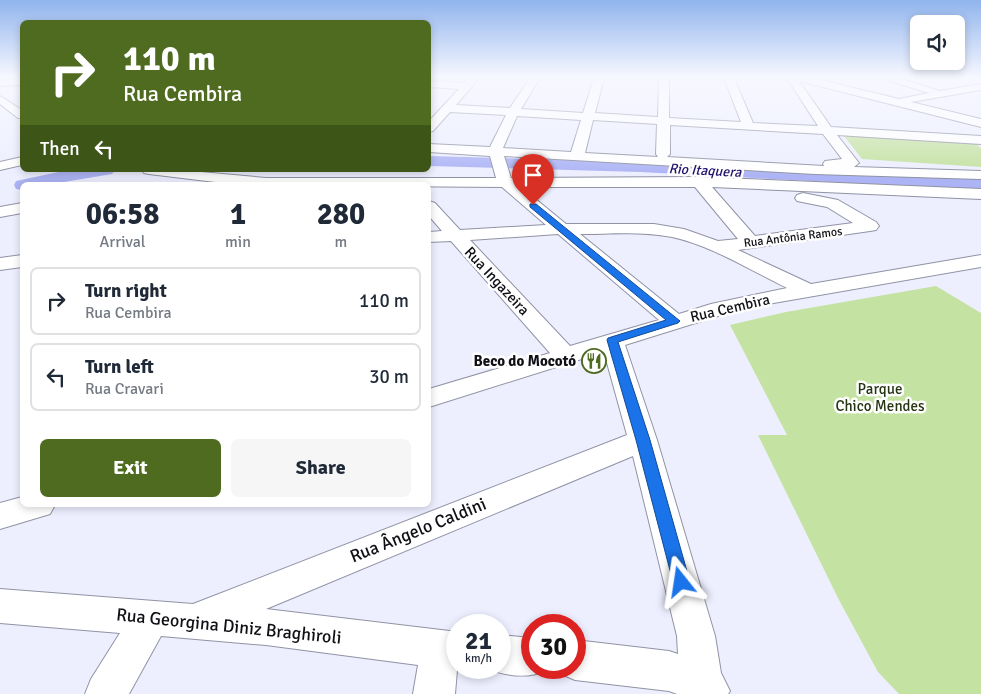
<!DOCTYPE html>
<html lang="en">
<head>
<meta charset="utf-8">
<style>
	body { margin:0; font-family:Signika,sans-serif; background:#f6f6f7; color:#1f2937; height:100vh; display:flex; flex-direction:column; font-size:19px; white-space:nowrap }
	* { box-sizing:border-box; margin:0 }
	p { font-size:16px; color:#747a83 }
	.icon { flex:none; width:28px; height:28px; fill:none; stroke:currentColor; stroke-width:2; stroke-linecap:round; stroke-linejoin:round }
	.map { position:relative; flex:1; overflow:hidden }
	.drawer { position:absolute; left:20px; top:182px; width:411px; height:325px; display:flex; flex-direction:column; background:#fff; border-radius:8px; box-shadow:0 2px 8px #0003 }
	.drawer>* { flex:none }
	.banner { position:absolute; left:20px; top:20px; width:411px; height:152px; border-radius:8px; box-shadow:0 2px 8px #0003; background:#4e6b1f; color:#fff; overflow:hidden }
	.controls { position:absolute; left:910px; top:15px; display:grid; gap:10px }
	.controls a { display:grid; place-items:center; width:55px; height:55px; border-radius:8px; background:#fff; box-shadow:0 2px 8px #0003; font-size:25px }
	.speed { position:absolute; left:446px; top:614px; display:flex; gap:10px; font-size:25px; font-weight:700; text-align:center }
	.speed>* { display:grid; place-content:center; width:65px; height:65px; border-radius:50%; background:#fff; box-shadow:0 2px 8px #0003; line-height:1 }
	.speed small { font-size:12px; font-weight:400 }
	.speed .limit { border:8px solid #d22; background:#fff; color:#111 }
	.pin { position:absolute; display:grid; place-items:center; width:42px; height:42px; color:#fff; margin:-51px -21px; border-radius:50% 50% 50% 0; rotate:-45deg; box-shadow:0 0 5px #0007 }
	.pin .icon { rotate:45deg }
	.me { position:absolute; width:55px; margin:-28px; rotate:345deg; stroke-linejoin:round; filter:drop-shadow(0 0 4px #0008) }
	.turn { display:flex; align-items:center; gap:18px; height:105px; padding:0 20px; font-size:22px }
	.turn .icon { width:65px; height:65px; stroke-width:2.5 }
	.turn b { display:block; font-size:35px; line-height:42px }
	.then { display:flex; align-items:center; height:48px; padding:0 20px; background:#0003; gap:10px; font-size:19px }
	.eta { display:flex; justify-content:space-evenly; align-items:center; height:85px; text-align:center }
	.eta b { font-size:30px; font-weight:700; line-height:35px }
	.primary-button { display:flex; gap:10px; margin-top:auto; padding:10px 20px }
	.primary-button a { flex:1; height:58px; border-radius:8px; background:#4e6b1f; color:#fff; font-size:20px; font-weight:700; line-height:58px; text-align:center }
	.primary-button a+a { background:#f6f6f7; color:#1f2937 }
	ul { padding:0; list-style:none }
	li { display:flex; align-items:center; gap:15px; height:68px; margin:0 10px 8px; padding:0 10px; border:2px solid #e0e1e3; border-radius:8px }
	li div { flex:1 }
	li b { display:block; font-size:19px }
	li em { font-style:normal }
	.map>svg:first-child { display:block }
	.green { fill:#c4e2a1 }
	.lines { fill:none; stroke-linecap:round; stroke-linejoin:round }
	.river { fill:#adb4f5; fill-rule:evenodd }
	.minor-casing { stroke:#9093a4; stroke-width:2 }
	.minor { fill:#fff; fill-rule:evenodd }
	.route { fill:#1a73e8; stroke:#114b97 }
	.labels { text-anchor:middle; stroke-width:5; stroke-linejoin:round; paint-order:stroke }
	.far-street-label { font-size:12px; fill:#0f0f16; stroke:#fefefe }
	.far-water-label { font-size:14px; font-style:italic; fill:#21126d; stroke:#fefefe }
	.street-label { font-size:15px; fill:#0f0f16; stroke:#fefefe }
	.poi-label { font-size:15px; font-weight:bold; fill:#0f0f16; stroke:#fefefe; text-anchor:end }
	.park-label { font-size:15px; fill:#263412; stroke:#fefefe }
	.near-street-label { font-size:18px; fill:#0f0f16; stroke:#fefefe }
</style>
</head>
<body>
<div class="map">
<svg width="981" height="694" viewBox="0 0 981 694">
	<rect width="100%" height="100%" fill="#edefff"/>
	<path class="green" d="M844 136 976 144 981 148V167L862 159Z
		M936 286 981 313V694H899L878 672 839 600 758 435H787L730 325 786 312Z"/>
	<g class="lines">
		<path class="river" d="M429 156 640 162 981 178V190L640 172 429 166Z
			M68 170H115L112 174 46 185H22V190L16 189 14 185 16 181Z"/>
		<defs>
			<path id="minor" d="M468 78H479L456 105 510 108 530 78H540L521 109 583 113 594 78H604L595 113 658 117 659 78H669V118L741 122 724 78H734L753 123 818 126 787 78H813L899 99 929 93 880 78H898L940 91 981 84V90L911 102 981 119V127L799 81 831 127 981 136V144L837 135 859 163 854 167 981 171V179L815 174 504 156 511 178 699 177 981 189V199L712 187 755 236 853 223 827 207 797 201 795 198 797 195 803 193 838 200 876 222 879 226 876 230 870 231 738 250 811 284 981 255V267L762 305 718 316 625 345 657 440 715 636 721 673 730 691 728 694H677L669 691 575 680 561 674 558 668H575V640L669 651 678 654 677 636 633 456 266 609 458 632V668H465L457 670 455 694H413L418 665 266 645 161 636 129 694H85L91 679 120 633 0 623V589L193 604 627 435 604 352 429 407V389L550 353 451 241 429 242V232L442 231 429 216V201L435 203 460 230 546 225 502 187 240 185 149 174 144 173 142 170H179L266 178H496L490 156 429 152V144L490 147 506 115 450 112 433 131 429 132V121L459 89 429 87V81L464 83ZM517 116 581 120 571 152 503 148ZM593 120 657 124 656 154 658 157 585 153ZM670 125 823 134 842 159 825 161 823 164 824 166 667 157 670 154ZM521 187H695L738 239 718 241 684 229 654 224H566ZM558 234 659 320 570 346 470 240ZM580 234C610 234 642 231 672 237 710 245 752 271 787 288L711 304 679 314Z
				M22 79V85L0 86V80Z
				M0 96 22 110V118H18L0 104Z
				M22 157V165L0 170V162Z
				M22 203V213L0 217V207Z
				M22 255V267L0 270V258Z
				M22 497V505H55L50 514 0 529V503Z
				M500 635 532 638V668H547L546 671C526 679 506 676 486 668H500Z"/>
		</defs>
		<use href="#minor" class="minor-casing"/>
		<use href="#minor" class="minor"/>
	</g>
	<linearGradient id="sky" x2="0" y2="1"><stop stop-color="#90b4ed"/><stop offset="0.44" stop-color="#f7f8ff"/><stop offset="1" stop-color="#f7f8ff" stop-opacity="0"/></linearGradient>
	<rect width="981" height="176" fill="url(#sky)"/>
	<path class="route" d="M530 204H536L680 321 678 323 618 342 650 440 690 582 687 588 681 590 675 588 673 582 636 440 607 340 608 338 666 320 530 207Z"/>
	<defs>
		<symbol id="restaurant-ring" viewBox="-11 -11 22 22"><circle r="9.5" fill="#fefefe" stroke="#4e6b1f" stroke-width="1.5"/><path d="M-5-6h1v4h1v-4h1v4h1v-4h1v5L-1.5 .5V6h-2V.5L-5-1ZM5-6V6H3V1.5H1.5Q1.5-4 5-6Z" fill="#4e6b1f"/></symbol>
	</defs>
	<g fill-rule="evenodd">
		<use href="#restaurant-ring" x="580" y="347" width="28" height="28"/>
	</g>
	<g class="labels">
		<g class="far-street-label">
			<text transform="translate(793 237) rotate(-7)" y="4">Rua Antônia Ramos</text>
		</g>
		<g class="far-water-label">
			<text transform="translate(705 170) rotate(3)" y="5">Rio Itaquera</text>
		</g>
		<g class="street-label">
			<text transform="translate(497 281) rotate(47)" y="5">Rua Ingazeira</text>
			<text transform="translate(730 308) rotate(-13)" y="5">Rua Cembira</text>
		</g>
		<g class="poi-label">
			<text x="576" y="366">Beco do Mocotó</text>
		</g>
		<g class="park-label">
			<text x="880" y="394">Parque<tspan x="880" dy="17">Chico Mendes</tspan></text>
		</g>
		<g class="near-street-label">
			<text transform="translate(418 530) rotate(-22)" y="6">Rua Ângelo Caldini</text>
			<text transform="translate(229 626) rotate(6)" y="6">Rua Georgina Diniz Braghiroli</text>
		</g>
	</g>
</svg>
<div class="controls">
<a><svg class="icon" aria-label="sound" viewBox="0 0 24 24"><path d="M4 9h4l5-4v14l-5-4H4zM17 9q2 3 0 6"/></svg></a>
</div>
<div class="speed"><div>21<small>km/h</small></div><div class="limit">30</div></div>
<div class="pin" style="left:533px;top:205px;background:#d93025"><svg class="icon" aria-label="arrive" viewBox="0 0 24 24"><path d="M6 21V4h12l-3 4 3 4H6"/></svg></div>
<svg class="me" style="left:681px;top:582px" viewBox="-20 -20 40 40"><path d="M0-17L14 15 0 8-14 15z" fill="#1a73e8" stroke="#fff" stroke-width="4"/></svg>
<div class="banner">
<div class="turn"><svg class="icon" aria-label="right" viewBox="0 0 24 24"><path d="M7 20v-9h11M14 6l5 5-5 5"/></svg><div><b>110 m</b>Rua Cembira</div></div>
<div class="then">Then<svg class="icon" aria-label="left" viewBox="0 0 24 24"><path d="M17 20v-9H6M10 6l-5 5 5 5"/></svg></div>
</div>
<section class="drawer">
<div class="eta">
<div><b>06:58</b><p>Arrival</p></div>
<div><b>1</b><p>min</p></div>
<div><b>280</b><p>m</p></div>
</div>
<ul>
<li><svg class="icon" aria-label="right" viewBox="0 0 24 24"><path d="M7 20v-9h11M14 6l5 5-5 5"/></svg><div><b>Turn right</b><p>Rua Cembira</p></div><em>110 m</em></li>
<li><svg class="icon" aria-label="left" viewBox="0 0 24 24"><path d="M17 20v-9H6M10 6l-5 5 5 5"/></svg><div><b>Turn left</b><p>Rua Cravari</p></div><em>30 m</em></li>
</ul>
<div class="primary-button"><a>Exit</a><a>Share</a></div>
</section>
</div>
</body>
</html>
